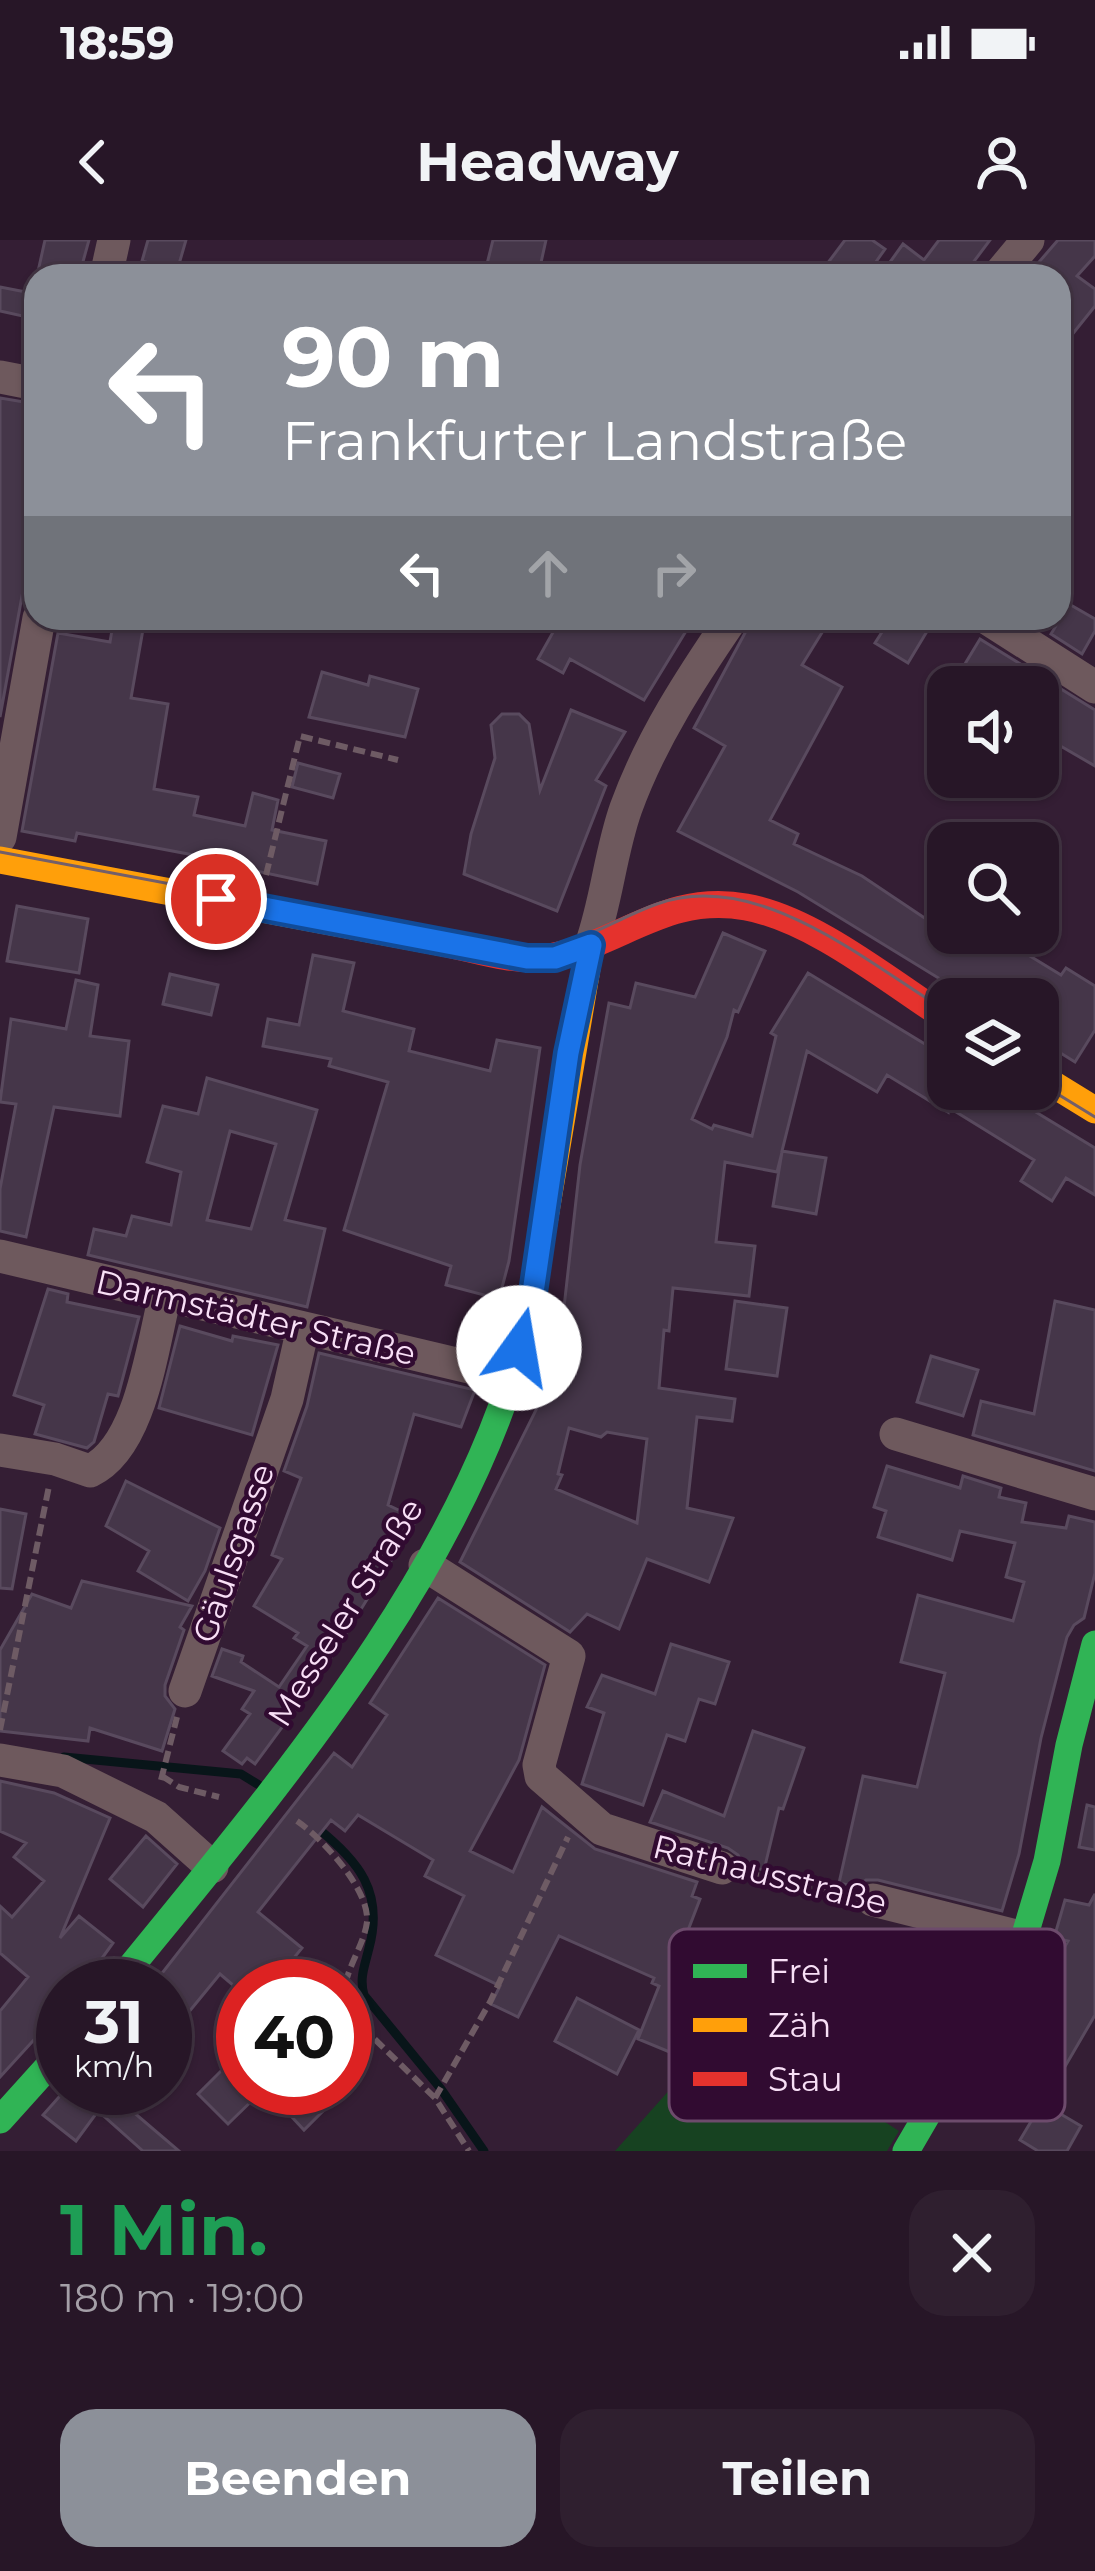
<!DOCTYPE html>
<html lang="de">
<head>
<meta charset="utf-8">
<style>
	body { margin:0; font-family:Montserrat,sans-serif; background:#2f1f2f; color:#f1f3f6; height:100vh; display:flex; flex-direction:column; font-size:45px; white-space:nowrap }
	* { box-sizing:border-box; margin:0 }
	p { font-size:39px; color:#a49fa7 }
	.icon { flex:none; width:66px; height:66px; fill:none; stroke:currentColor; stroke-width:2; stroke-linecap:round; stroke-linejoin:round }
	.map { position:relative; height:1911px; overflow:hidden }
	.details { display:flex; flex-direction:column; background:#271627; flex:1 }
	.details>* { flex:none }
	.guide { position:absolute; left:24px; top:24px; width:1047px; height:366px; border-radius:36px; box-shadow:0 3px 9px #0004,0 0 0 3px #433544; background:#8c9099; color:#fff; overflow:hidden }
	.tools { position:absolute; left:927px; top:426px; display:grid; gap:24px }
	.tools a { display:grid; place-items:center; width:132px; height:132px; border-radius:24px; background:#271627; box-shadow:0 3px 9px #0004,0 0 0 3px #433544; font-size:60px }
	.speed { position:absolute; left:36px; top:1719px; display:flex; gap:24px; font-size:60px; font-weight:700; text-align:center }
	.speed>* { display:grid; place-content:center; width:156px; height:156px; border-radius:50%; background:#271627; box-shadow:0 3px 9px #0004,0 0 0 3px #433544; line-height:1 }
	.speed small { font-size:30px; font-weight:400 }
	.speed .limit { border:18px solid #d22; background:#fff; color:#111 }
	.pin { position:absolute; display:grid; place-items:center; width:102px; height:102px; color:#fff; margin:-51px; border:6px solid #fff; border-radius:50%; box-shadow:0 3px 12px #0007 }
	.me { position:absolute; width:132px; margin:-66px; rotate:13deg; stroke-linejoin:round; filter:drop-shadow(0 0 9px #0008) }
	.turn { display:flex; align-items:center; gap:42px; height:252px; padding:0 60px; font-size:54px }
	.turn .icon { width:156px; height:156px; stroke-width:2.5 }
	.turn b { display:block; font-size:84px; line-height:102px }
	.lanes { display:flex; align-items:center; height:114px; padding:0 60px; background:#0003; justify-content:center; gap:60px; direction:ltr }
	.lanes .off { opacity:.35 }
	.round { display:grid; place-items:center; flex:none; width:126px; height:126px; border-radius:36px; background:#2f1f2f }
	.overview { display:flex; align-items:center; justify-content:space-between; height:204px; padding:0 60px }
	h1 { font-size:72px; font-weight:700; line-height:90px; color:#1e9e55 }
	.primary-button { display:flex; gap:24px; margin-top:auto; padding:24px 60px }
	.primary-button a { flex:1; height:138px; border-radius:36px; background:#8c9099; color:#fff; font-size:48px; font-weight:700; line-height:138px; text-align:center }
	.primary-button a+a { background:#2f1f2f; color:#f1f3f6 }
	.status { display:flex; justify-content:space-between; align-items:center; height:84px; padding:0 60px; background:#271627; direction:ltr }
	.status svg { height:33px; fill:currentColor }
	header { display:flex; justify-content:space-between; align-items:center; height:156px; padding:0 60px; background:#271627; font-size:54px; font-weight:700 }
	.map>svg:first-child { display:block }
	.green { fill:#174221 }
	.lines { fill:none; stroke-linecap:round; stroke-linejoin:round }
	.stream { stroke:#081519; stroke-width:9 }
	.building { fill:#453649; stroke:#594a5e; stroke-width:3; fill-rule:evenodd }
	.path { stroke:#6e5b64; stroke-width:6; stroke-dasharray:12 6; stroke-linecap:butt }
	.street { stroke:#6e595d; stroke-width:33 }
	.fast { stroke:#30b455; stroke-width:27 }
	.slow { stroke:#ff9f0a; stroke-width:27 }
	.jam { stroke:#e5322d; stroke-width:27 }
	.tram { stroke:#735f6a; stroke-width:3 }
	.route-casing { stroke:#114b97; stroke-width:30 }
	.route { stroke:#1a73e8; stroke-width:21 }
	.labels { text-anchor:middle; stroke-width:9; stroke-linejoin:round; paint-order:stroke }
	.street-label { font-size:33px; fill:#f8dff6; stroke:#310b31 }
	.key { fill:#310b31; stroke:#6d4b6c; stroke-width:3 }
	.key-label { font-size:33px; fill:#f8dff6 }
</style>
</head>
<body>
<div class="status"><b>18:59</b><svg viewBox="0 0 49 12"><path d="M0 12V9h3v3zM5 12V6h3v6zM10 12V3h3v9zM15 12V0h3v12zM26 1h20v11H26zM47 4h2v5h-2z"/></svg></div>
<header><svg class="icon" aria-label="back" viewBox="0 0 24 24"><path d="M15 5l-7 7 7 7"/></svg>Headway<svg class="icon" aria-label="person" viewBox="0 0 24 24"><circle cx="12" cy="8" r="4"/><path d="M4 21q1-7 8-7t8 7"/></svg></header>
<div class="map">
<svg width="1095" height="1911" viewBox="0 0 1095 1911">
	<rect width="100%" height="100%" fill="#341e34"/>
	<path class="green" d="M730 1782 899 1891 887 1911H615Z"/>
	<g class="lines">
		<path class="stream" d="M64 1517 241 1534 259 1545
			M316 1587C359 1621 384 1652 369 1708 365 1725 359 1738 364 1755L441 1849 484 1911"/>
	</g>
	<path class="building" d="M45 0H89L79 36H37Z
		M148 0H186L177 31 142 21Z
		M493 0H546L538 36H484Z
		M845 0H872L885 9 866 36H818Z
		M939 0H990L963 36H880L903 4 924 20Z
		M1058 0H1095V16L1077 36 1095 49V66L1059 111V36H1027Z
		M0 47 36 54V79L0 71Z
		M0 158 36 164V279L0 477Z
		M1069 364 1095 379V391L1082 414 1051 394Z
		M114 378H145L131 458 168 464 154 549 198 557 194 575 245 586 253 553 278 560 272 590 326 601 317 644 219 623 220 620 77 593 75 601 22 591 58 393 110 402Z
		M561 378H694L644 460 570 419 563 433 538 419Z
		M753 378H831L802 425 842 447 770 580 798 594 794 604 862 636 947 693H973L997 708 1002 699 1061 735 1066 728 1095 746V790L1075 822 1038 799V759H978L958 750 798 652 678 591 725 506 694 488Z
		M891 378H935L908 423 875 403Z
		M980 399 1095 470V526L1038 493V447H951Z
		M322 432 368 445 370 436 418 449 405 497 309 477Z
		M571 470 625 492 596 540 606 546 557 671 464 634 471 594 495 518 491 485 502 474H519L529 484 540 550Z
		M298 523 340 534 333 558 292 547Z
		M17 666 88 679 79 733 7 721Z
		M723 693 765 711 738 772 734 770 727 797 692 879 712 889 714 885 752 896 776 796 771 793 808 733 948 818V849H998L1095 908V955L1066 938 1052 961 1021 941 1034 920 948 867V872L887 835 877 852 807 811 782 911 826 918 816 974 773 966 782 912 777 932 725 922 716 1002 755 1006 749 1056 673 1048 669 1091 664 1090 659 1148 735 1159 732 1181 697 1177 687 1268 733 1278 709 1342 647 1319 619 1389 587 1374 570 1392 460 1322 547 1148 560 1103 580 925 609 763 630 768 636 743 695 757ZM569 1188 601 1197 607 1192 647 1199 637 1283 556 1249 562 1235 558 1234Z
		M313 715 354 723 343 771 414 789 409 811 490 831 497 800 540 808 509 1021 499 1059 446 1045 451 1026 344 990 388 842 329 826 331 819 263 806 268 779 299 785Z
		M170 734 218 745 211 775 163 764Z
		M76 740 98 745 90 796 129 801 120 876 54 867 26 997 0 991V949L16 864 0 862 11 779 66 789Z
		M207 838 317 870 285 980 325 989 307 1067 88 1015 94 989 126 996 132 976 171 985 181 932 147 922 163 866 198 874ZM230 891 276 904 251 989 207 980Z
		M48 1049 68 1054 67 1062 139 1077 118 1156 108 1154 94 1202 87 1208 35 1194 44 1165 14 1155Z
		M735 1061 787 1068 777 1136 726 1129Z
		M1055 1061 1095 1070V1231L973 1195 981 1161 1034 1174Z
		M180 1086 232 1101 233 1096 278 1105 252 1195 159 1168Z
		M319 1113 475 1150 461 1187 414 1174 388 1265 417 1279 317 1440 255 1524 247 1518 242 1524 223 1511 250 1474 242 1469 254 1451 212 1436 222 1409 243 1416 241 1422 279 1447 307 1406 294 1398 298 1393 254 1366 282 1319 272 1315 301 1238 284 1231 307 1166Z
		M931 1116 978 1130 963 1176 917 1162Z
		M887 1226 960 1248 963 1236 1001 1248 999 1257 1026 1263 1022 1282 1066 1288 1069 1276 1095 1282V1333L1084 1378 1074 1385 1067 1397 1041 1498 1019 1614 1002 1671 878 1640H866L857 1647 839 1643 863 1536 917 1547 945 1433 901 1422 918 1355 1013 1381 1024 1342 1006 1337 1015 1303 960 1291 952 1320 878 1297 886 1271 874 1267Z
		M126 1241 220 1288 205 1331 188 1361 138 1331 149 1311 106 1286Z
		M0 1269 26 1274 12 1349 0 1348Z
		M82 1341 192 1366 180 1387 184 1390 165 1445V1456L175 1469 162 1511 90 1488 88 1501 0 1491V1410L32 1354 71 1368Z
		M438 1358 545 1425 519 1520 470 1611 513 1632 542 1567 595 1609 697 1642 692 1656 700 1659 682 1706 696 1712 692 1720 731 1736 718 1769 693 1759 672 1813 638 1799 659 1746 652 1743 654 1738 559 1696 518 1777 491 1764 500 1746 436 1715 464 1656 425 1636 433 1620 358 1575 345 1591 331 1580 258 1672 302 1708 271 1746H234L220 1734 184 1778 165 1763V1746H152L334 1513 352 1527 387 1475 370 1463Z
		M671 1404 729 1422 715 1464 699 1459 685 1501 667 1495 643 1565 582 1544 604 1473 587 1467 602 1435 655 1454Z
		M753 1491 804 1508 783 1569 779 1568 764 1630 743 1625 738 1615 728 1608 650 1582 663 1551 724 1576Z
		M0 1541 54 1553 110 1578 60 1698 79 1676 113 1703 82 1746H63V1782L42 1791 0 1837V1771L28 1737 0 1713V1666L12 1677 44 1641 14 1617 26 1603 0 1591Z
		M1087 1565 1095 1567V1610L1079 1607Z
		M146 1596 177 1624 143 1667 110 1639Z
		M1095 1654V1775L1063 1830 1011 1800 1068 1701 1054 1698 1065 1660 1089 1665Z
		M577 1758 639 1790 617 1834 555 1801Z
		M243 1809V1848H265L228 1884 198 1854Z
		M67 1848H138L125 1865 179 1911H143L98 1871 76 1901 43 1875Z
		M265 1848H346L304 1890Z
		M1042 1863 1081 1886 1067 1911H1038L1020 1900Z"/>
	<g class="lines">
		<path class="path" d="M266 635 300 496 398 520
			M0 1490 49 1246
			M162 1536 179 1547 219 1557
			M161 1540 177 1477
			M297 1581C322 1598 370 1650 367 1682 364 1704 349 1724 345 1746
			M747 1633 846 1654
			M345 1756 352 1777 435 1858 469 1911
			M435 1858 490 1762 568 1597"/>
		<path class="street" d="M106 36 114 0
			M998 36 1028 0
			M0 137 36 144
			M987 378 1095 447
			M0 597 39 378
			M591 705C607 660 610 613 626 568 651 499 691 438 732 378
			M0 1016 511 1137
			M896 1194 1095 1254
			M0 1210 55 1219 90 1231C141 1207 152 1107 165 1056
			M425 1325 569 1416 539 1525 541 1536 602 1589 722 1628
			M185 1451 287 1159 303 1088
			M0 1520 63 1531 156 1577 212 1627
			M873 1660 1024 1698"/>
		<path class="fast" d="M115 1746C270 1555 473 1323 528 1078
			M0 1880 63 1810
			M906 1911 997 1755 1024 1698 1047 1621 1069 1505 1095 1404"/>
		<path class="slow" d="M0 620 443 703
			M1038 835 1095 870
			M528 1078 591 705"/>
		<path class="jam" d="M443 703C474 709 511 722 543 718 618 708 663 652 746 667 814 679 890 742 948 779"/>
		<path class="tram" d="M0 612 528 711C576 708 612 680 657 664 758 628 866 722 948 772
			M1038 842 1095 877"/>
	</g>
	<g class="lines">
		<defs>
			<path id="route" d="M216 659 527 718H555L591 705 568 813 531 1066 519 1108"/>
		</defs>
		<use href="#route" class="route-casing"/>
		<use href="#route" class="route"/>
	</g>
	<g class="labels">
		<g class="street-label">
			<text transform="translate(256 1077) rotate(13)" y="12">Darmstädter Straße</text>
			<text transform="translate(233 1313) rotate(-71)" y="12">Gäulsgasse</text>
			<text transform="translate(345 1372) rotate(-58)" y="12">Messeler Straße</text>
			<text transform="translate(770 1634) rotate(14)" y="12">Rathausstraße</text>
		</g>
	</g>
	<rect x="669" y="1689" width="396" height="192" rx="18" class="key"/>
	<rect x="693" y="1724" width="54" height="14" fill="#30b455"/>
	<rect x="693" y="1778" width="54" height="14" fill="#ff9f0a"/>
	<rect x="693" y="1832" width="54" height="14" fill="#e5322d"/>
	<g class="key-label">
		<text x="768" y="1743">Frei</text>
		<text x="768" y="1797">Zäh</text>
		<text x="768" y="1851">Stau</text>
	</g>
</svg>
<div class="tools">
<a><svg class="icon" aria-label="sound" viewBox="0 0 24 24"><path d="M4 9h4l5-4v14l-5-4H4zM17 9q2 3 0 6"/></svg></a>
<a><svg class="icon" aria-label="search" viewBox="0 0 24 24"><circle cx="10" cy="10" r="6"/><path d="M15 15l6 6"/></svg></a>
<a><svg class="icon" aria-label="layers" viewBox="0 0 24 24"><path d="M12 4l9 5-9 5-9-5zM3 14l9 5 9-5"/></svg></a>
</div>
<div class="speed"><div>31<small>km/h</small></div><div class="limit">40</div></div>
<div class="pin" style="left:216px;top:659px;background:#d93025"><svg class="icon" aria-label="arrive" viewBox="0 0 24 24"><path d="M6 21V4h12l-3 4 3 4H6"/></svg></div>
<svg class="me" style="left:519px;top:1108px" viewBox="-20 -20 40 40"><circle r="19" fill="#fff"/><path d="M0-13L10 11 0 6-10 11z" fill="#1a73e8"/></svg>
<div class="guide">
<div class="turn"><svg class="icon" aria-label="left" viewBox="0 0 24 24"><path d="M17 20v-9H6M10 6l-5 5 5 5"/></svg><div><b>90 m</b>Frankfurter Landstraße</div></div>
<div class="lanes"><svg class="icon" aria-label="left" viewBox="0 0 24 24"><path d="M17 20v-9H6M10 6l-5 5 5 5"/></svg><svg class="icon off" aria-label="ahead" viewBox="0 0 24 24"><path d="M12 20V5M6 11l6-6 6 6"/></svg><svg class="icon off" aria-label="right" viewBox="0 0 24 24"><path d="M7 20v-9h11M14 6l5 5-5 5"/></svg></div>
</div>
</div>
<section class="details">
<div class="overview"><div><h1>1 Min.</h1><p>180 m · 19:00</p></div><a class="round"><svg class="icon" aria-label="close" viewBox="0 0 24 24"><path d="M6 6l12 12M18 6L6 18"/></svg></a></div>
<div class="primary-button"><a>Beenden</a><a>Teilen</a></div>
</section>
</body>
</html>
